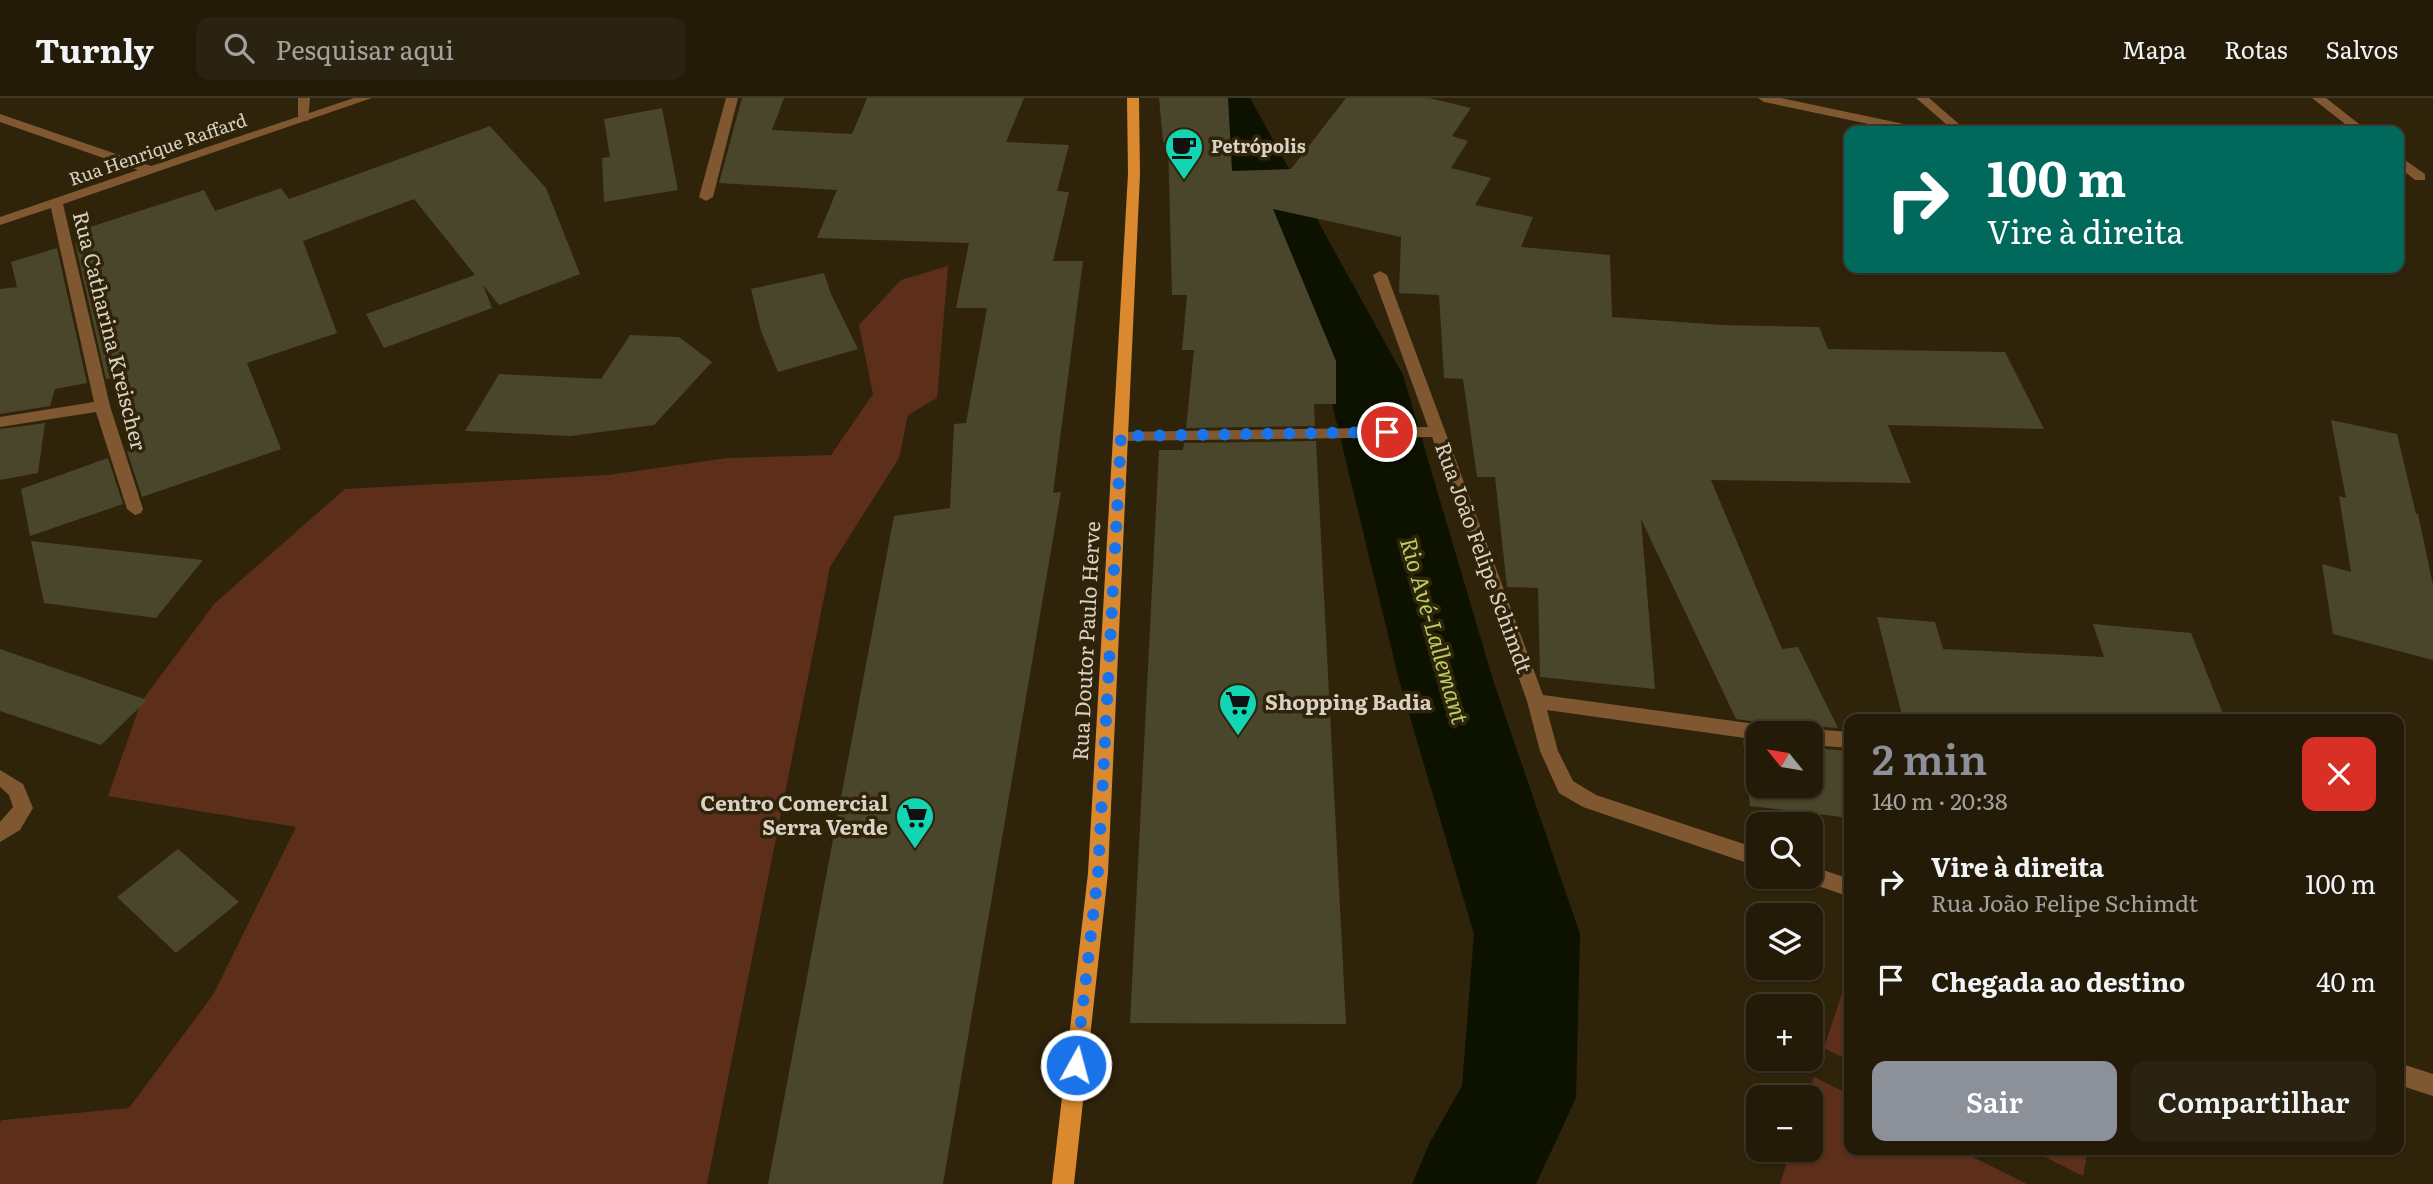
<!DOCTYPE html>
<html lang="pt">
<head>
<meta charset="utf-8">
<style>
	body { margin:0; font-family:Literata,serif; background:#2b2312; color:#f1f3f6; height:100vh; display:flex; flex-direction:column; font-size:26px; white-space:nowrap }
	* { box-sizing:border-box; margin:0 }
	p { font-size:23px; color:#a3a19c }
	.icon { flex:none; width:38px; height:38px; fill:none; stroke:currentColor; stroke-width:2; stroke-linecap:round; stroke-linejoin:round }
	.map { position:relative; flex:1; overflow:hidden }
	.details { position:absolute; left:1844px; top:616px; width:560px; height:441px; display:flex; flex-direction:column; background:#231a08; border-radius:14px; box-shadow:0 2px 5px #0004,0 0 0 2px #403829 }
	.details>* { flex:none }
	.hud { position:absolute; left:1844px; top:28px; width:560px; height:147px; border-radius:14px; box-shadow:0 2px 5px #0004,0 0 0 2px #403829; background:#00695c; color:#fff; overflow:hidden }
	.needle { width:46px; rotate:300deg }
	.buttons { position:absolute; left:1746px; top:623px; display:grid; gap:14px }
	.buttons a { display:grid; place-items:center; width:77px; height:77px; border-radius:14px; background:#231a08; box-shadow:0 2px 5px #0004,0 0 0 2px #403829; font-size:35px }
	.pin { position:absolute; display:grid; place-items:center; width:60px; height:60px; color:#fff; margin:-30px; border:4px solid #fff; border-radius:50%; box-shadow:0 2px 7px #0007 }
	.me { position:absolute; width:77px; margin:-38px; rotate:7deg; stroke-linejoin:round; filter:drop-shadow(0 0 5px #0008) }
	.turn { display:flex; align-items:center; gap:24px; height:147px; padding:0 28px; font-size:32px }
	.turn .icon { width:91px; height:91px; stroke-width:2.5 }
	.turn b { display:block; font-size:49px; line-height:60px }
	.round { display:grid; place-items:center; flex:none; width:74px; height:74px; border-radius:14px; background:#2b2312 }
	.headline { display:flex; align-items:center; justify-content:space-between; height:119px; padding:0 28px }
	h1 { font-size:42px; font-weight:600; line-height:52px; color:#8c9099 }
	.primary-button { display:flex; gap:14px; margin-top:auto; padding:14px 28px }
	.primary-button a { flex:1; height:80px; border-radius:14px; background:#8c9099; color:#fff; font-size:28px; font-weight:600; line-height:80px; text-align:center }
	.primary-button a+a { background:#2b2312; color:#f1f3f6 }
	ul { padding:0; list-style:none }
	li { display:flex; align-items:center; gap:21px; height:98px; padding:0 28px }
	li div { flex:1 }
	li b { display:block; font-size:26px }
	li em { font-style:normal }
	header { display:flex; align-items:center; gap:42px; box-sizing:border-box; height:98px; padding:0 35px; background:#231a08; border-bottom:2px solid #403829 }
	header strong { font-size:33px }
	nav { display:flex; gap:38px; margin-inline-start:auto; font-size:24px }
	.search { width:490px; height:63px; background:#2b2312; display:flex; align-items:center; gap:18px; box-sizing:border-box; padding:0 24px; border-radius:14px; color:#a3a19c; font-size:26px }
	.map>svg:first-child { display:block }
	.green { fill:#5d2f1a }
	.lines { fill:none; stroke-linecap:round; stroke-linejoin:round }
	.river { fill:#0d1200; fill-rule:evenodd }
	.building { fill:#4a462b }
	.lane { fill:#7f5832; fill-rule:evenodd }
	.street { fill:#7f5832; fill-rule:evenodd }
	.primary { fill:#da892e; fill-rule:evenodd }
	.route { stroke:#1a73e8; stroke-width:12; stroke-dasharray:0 21.6 }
	.labels { text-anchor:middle; stroke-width:7; stroke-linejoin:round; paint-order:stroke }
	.far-poi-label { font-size:18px; font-weight:bold; fill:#d9d1c3; stroke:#2f230a; text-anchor:start }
	.far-street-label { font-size:18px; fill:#d9d1c3; stroke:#2f230a }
	.street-label { font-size:21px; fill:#d9d1c3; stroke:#2f230a }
	.poi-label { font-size:21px; font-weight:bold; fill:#d9d1c3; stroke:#2f230a; text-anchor:start }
	.water-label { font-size:23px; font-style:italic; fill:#b6ce63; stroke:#2f230a }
</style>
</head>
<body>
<header>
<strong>Turnly</strong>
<div class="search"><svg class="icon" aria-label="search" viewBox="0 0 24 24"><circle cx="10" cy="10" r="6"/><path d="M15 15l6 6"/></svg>Pesquisar aqui</div>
<nav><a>Mapa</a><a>Rotas</a><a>Salvos</a></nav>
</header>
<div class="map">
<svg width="2433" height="1086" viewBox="0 0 2433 1086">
	<rect width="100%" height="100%" fill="#2f230a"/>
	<path class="green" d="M948 168 937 300 908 317 899 360 830 469 707 1086H0V1024L2 1022 129 1010 213 897 296 729 108 698 141 604 215 505 345 391 608 377 727 360 831 357 873 296 859 227 901 182Z
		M1850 871V963L1824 950Z
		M1814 979 1850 997V1052H1959L2027 1086H1780L1791 1052H1811V999H1808Z
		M2031 1052H2088L2083 1078Z"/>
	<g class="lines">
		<path class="river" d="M1188 0H1250L1403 277 1493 582 1580 836 1576 1000 1536 1086H1412L1430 1044 1462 988 1474 836 1399 582 1325 277Z"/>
	</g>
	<path class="building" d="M742 0H784L772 32 852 36 867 0H1024L1006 44 1069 47 1057 93 1069 94 1053 163H1083L1053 395 1061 394 943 1086H768L894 418 950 410 954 326 966 325 987 210H956L969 145 817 140 837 92 719 85Z
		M1159 0H1228L1232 73 1291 71 1346 0H1429L1471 10 1452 38 1468 43 1451 70 1491 80 1475 107 1533 119 1521 149 1610 157 1612 219 1722 227 1819 229 1828 251 2005 254 2044 331 1888 327 1911 385 1711 382 1782 551 1798 549 1838 630 1811 628 1802 635H1774L1772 629 1764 625 1736 621 1641 421 1655 591 1540 579 1538 490 1507 489 1495 379H1477L1463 281 1444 280 1439 197 1399 195 1401 139 1273 111 1336 263V306H1314L1315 328 1186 330 1194 252H1182L1187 197H1172L1168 44H1163Z
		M662 10 678 92 604 104 602 60 610 59 604 21Z
		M490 28 546 90 580 176 499 207 483 187 492 210 384 250 366 216 475 177 414 101 303 143 337 235 247 265 281 351 142 399 127 353 134 351 114 280 106 281 75 145 82 142 78 133 204 92 215 113 281 90 289 101Z
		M57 150 87 285 55 291 50 308 0 316V191L17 189 11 164Z
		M824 175 831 196 858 251 778 274 761 233 751 191Z
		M630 237 679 239 712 264 654 327 571 338 465 333 499 276 601 281Z
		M2331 322 2397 336 2416 416H2418L2433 487V562L2333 536 2322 466 2351 474 2339 398 2346 400Z
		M45 325 38 375 0 382V331Z
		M1316 343 1346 926 1130 925 1159 352H1183L1184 345Z
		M108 360 123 406 30 438 21 391Z
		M31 443 203 462 156 520 44 505Z
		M1877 519 1935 524 1943 551 1986 553 2104 559 2093 526 2191 535 2225 621H1903Z
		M0 551 147 602 101 647 0 613Z
		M1743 642 1759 645V688H1811V650L1850 653V720L1750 708Z
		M178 751 239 804 176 855 117 799Z"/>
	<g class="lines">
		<path class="lane" d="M298 0H310L308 23 298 20Z"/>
		<path class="street" d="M354 0H372L63 106 110 308 143 411 141 415 135 417 127 411 96 314 0 329V319L94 304 51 110 0 127V119L138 72 0 24V16L151 68Z
			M726 0H738L713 99 706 103 699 99Z
			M1758 0H1781L1918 29 1924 33H1902L1764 4Z
			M1916 0H1929L1967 33H1954Z
			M2312 0H2326L2368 33H2354Z
			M2399 58 2425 76V82H2415L2399 69Z
			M1380 173 1387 177 1543 597 1763 627 1770 630 1772 635H1759V642L1547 612 1558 653 1573 683 1596 697 1759 751V769L1583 709 1559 695 1540 653 1527 603 1432 339 1116 343 1113 339 1121 334 1428 329 1373 177Z
			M1811 631 1850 634V650L1811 647V635H1804Z
			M0 672 23 686 33 710 20 732 0 744V724L13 709 9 697 0 689Z
			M1811 768 1850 781V799L1804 783 1802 779H1811Z
			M2399 965 2433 976V998L2399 987Z"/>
		<path class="primary" d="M1127 0H1139L1140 76 1108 775 1074 1086H1052L1088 775 1128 76Z"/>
	</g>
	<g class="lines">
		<path class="route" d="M1076 967 1098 775 1121 338 1387 334"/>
	</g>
	<defs>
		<symbol id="cafe-pin" viewBox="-11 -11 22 30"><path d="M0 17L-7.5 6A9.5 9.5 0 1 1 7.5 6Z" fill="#12d5b4" stroke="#2f230a"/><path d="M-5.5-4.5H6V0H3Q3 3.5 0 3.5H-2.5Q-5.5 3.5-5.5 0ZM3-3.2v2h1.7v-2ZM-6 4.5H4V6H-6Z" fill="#111"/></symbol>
		<symbol id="supermarket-pin" viewBox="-11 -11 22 30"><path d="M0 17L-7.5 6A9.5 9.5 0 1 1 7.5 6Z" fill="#12d5b4" stroke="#2f230a"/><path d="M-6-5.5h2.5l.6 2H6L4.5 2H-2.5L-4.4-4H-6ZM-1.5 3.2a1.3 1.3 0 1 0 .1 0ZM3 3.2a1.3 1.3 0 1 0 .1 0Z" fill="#111"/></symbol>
	</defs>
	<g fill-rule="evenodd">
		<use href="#cafe-pin" x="1162" y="27" width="44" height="60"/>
		<use href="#supermarket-pin" x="1216" y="583" width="44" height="60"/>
		<use href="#supermarket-pin" x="893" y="696" width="44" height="60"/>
	</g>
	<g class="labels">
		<g class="far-poi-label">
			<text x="1211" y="55">Petrópolis</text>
		</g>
		<g class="far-street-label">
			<text transform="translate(158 52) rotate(-19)" y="6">Rua Henrique Raffard</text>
		</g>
		<g class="street-label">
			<text transform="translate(109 233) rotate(76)" y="7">Rua Catharina Kreischer</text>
			<text transform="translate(1483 460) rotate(70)" y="7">Rua João Felipe Schimdt</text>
			<text transform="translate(1087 543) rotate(-87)" y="7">Rua Doutor Paulo Herve</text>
		</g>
		<g class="poi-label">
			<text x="1265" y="612">Shopping Badia</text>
			<text x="888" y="713" text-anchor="end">Centro Comercial<tspan x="888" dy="24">Serra Verde</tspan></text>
		</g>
		<g class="water-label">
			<text transform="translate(1434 533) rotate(74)" y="8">Rio Avé‐Lallemant</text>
		</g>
	</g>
</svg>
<div class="buttons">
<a><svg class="needle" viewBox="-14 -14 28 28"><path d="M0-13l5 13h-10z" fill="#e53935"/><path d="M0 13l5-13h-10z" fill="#a3a19c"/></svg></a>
<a><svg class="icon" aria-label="search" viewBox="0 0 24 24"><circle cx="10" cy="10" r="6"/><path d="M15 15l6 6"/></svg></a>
<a><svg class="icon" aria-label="layers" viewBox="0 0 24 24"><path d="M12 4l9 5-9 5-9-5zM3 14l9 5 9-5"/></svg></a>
<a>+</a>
<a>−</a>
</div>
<div class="pin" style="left:1387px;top:334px;background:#d93025"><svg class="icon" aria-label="arrive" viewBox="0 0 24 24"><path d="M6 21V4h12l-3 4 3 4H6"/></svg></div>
<svg class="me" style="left:1076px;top:967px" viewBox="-20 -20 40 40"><circle r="17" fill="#1a73e8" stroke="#fff" stroke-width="3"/><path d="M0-11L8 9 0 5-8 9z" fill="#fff"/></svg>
<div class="hud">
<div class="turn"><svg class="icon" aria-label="right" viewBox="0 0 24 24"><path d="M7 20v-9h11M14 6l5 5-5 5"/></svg><div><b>100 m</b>Vire à direita</div></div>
</div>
<section class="details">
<div class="headline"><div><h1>2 min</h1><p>140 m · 20:38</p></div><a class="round" style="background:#d93025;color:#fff"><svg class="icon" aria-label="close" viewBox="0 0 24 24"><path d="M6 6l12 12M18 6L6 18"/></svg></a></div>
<ul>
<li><svg class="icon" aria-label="right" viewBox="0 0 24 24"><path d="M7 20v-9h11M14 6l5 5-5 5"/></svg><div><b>Vire à direita</b><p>Rua João Felipe Schimdt</p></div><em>100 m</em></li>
<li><svg class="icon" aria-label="arrive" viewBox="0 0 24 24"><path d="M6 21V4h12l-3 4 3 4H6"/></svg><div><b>Chegada ao destino</b></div><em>40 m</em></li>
</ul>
<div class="primary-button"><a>Sair</a><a>Compartilhar</a></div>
</section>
</div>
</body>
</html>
